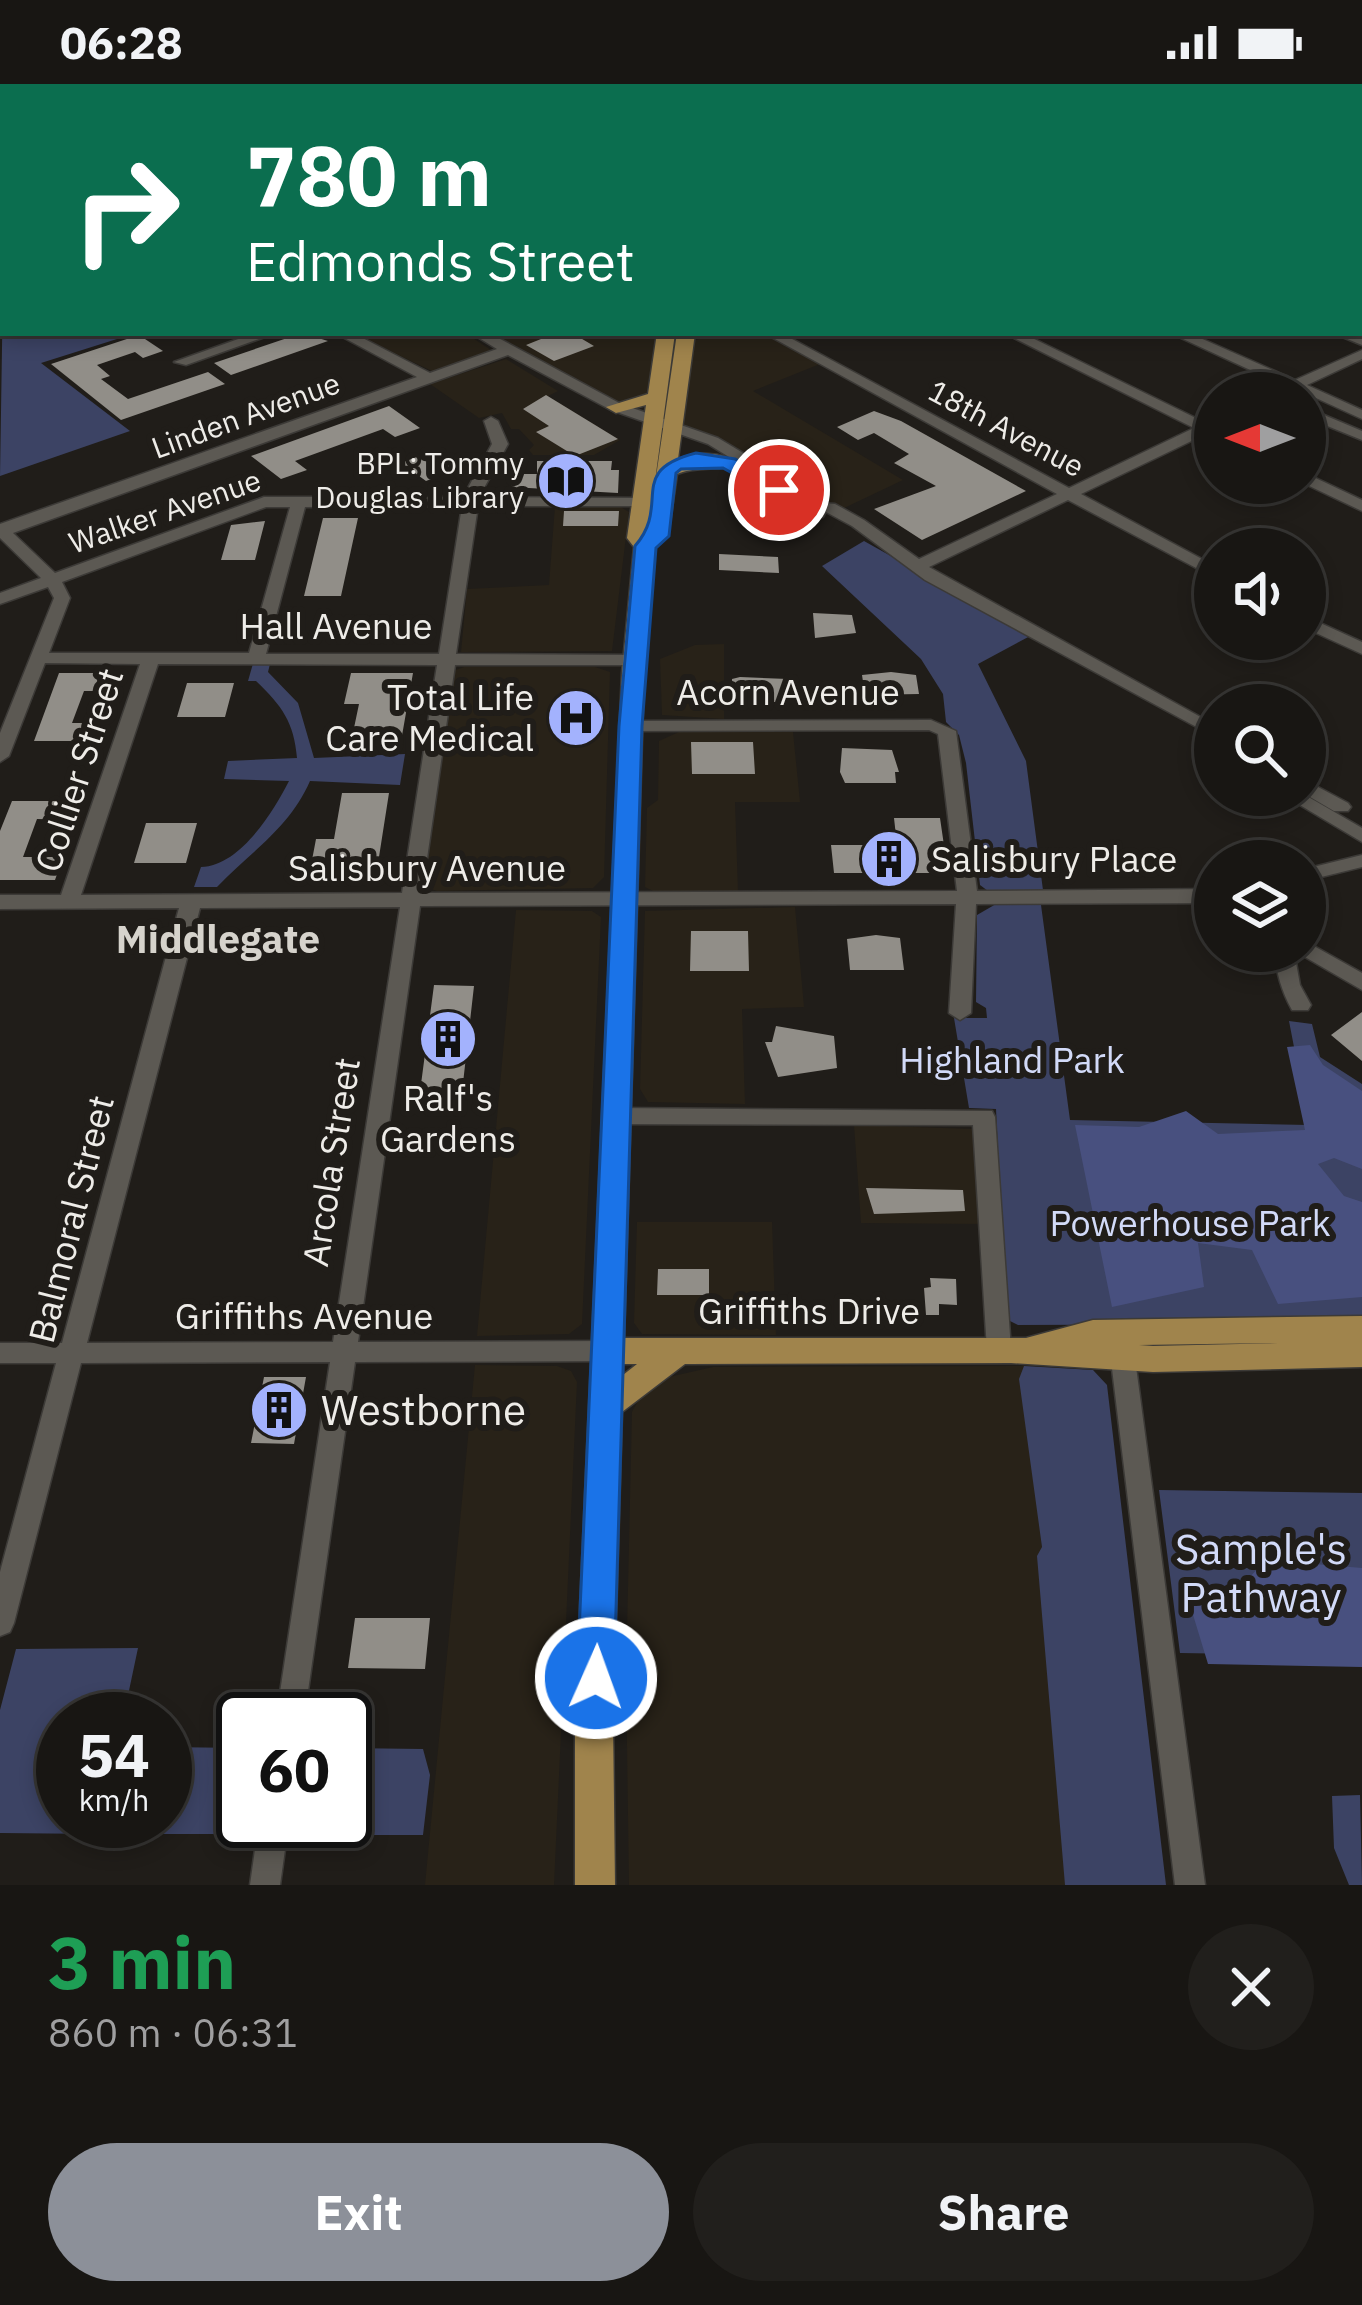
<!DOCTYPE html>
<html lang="en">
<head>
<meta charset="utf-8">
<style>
	body { margin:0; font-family:"IBM Plex Sans",sans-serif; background:#211f1c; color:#f1f3f6; height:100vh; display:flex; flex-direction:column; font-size:45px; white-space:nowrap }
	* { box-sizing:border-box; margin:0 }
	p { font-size:39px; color:#9f9fa0 }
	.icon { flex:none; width:66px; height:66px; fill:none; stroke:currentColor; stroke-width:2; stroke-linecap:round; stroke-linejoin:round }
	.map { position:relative; height:1801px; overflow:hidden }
	.side { display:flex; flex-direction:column; background:#181613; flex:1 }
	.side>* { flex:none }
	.top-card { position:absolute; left:0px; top:0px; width:1362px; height:252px; box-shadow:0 6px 18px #0003,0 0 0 3px #363533; background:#0b6e4f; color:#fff; overflow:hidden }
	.needle { width:78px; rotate:270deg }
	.buttons { position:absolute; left:1194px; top:288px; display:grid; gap:24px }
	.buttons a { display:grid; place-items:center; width:132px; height:132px; border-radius:50%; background:#181613; box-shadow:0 6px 18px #0003,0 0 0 3px #363533; font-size:60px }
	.speed { position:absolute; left:36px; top:1608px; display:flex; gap:24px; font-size:60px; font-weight:700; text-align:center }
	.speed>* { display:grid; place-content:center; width:156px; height:156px; border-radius:50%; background:#181613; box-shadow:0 6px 18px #0003,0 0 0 3px #363533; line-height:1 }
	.speed small { font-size:30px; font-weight:400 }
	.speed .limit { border:6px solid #111; border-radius:18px; background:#fff; color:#111 }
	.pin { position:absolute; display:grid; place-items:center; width:102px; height:102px; color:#fff; margin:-51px; border:6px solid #fff; border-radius:50%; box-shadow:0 3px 12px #0007 }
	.me { position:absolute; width:132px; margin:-66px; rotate:2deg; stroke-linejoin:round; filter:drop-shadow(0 0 9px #0008) }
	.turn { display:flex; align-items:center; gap:42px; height:252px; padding:0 48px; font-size:54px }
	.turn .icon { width:156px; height:156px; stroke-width:2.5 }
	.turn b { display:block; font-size:84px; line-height:102px }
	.round { display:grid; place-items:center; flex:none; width:126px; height:126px; border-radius:63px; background:#211f1c }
	.summary { display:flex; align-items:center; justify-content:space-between; height:204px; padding:0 48px }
	h1 { font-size:72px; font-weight:800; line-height:90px; color:#1e9e55 }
	.cta { display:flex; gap:24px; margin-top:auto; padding:24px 48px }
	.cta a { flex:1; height:138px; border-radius:72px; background:#8c9099; color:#fff; font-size:48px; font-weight:800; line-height:138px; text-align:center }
	.cta a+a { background:#211f1c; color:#f1f3f6 }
	.status { display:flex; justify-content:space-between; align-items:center; height:84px; padding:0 60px; background:#181613; direction:ltr }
	.status svg { height:33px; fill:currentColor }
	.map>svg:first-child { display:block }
	.built { fill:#282218 }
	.green { fill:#3c4364 }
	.forest { fill:#48507f }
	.building { fill:#918e88 }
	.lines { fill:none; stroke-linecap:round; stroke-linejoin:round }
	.minor-casing { stroke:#3c3a37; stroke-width:3 }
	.major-casing { stroke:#3c3a37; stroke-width:3 }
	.minor { fill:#5c5953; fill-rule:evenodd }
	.major { fill:#a0844c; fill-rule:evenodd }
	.route { fill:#1a73e8; stroke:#114b97; stroke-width:3 }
	.labels { text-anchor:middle; stroke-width:12; stroke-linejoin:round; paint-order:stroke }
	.far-street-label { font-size:30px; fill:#eeece8; stroke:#201d19 }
	.far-poi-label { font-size:30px; fill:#eeece8; stroke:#201d19; text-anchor:end }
	.street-label { font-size:36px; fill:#eeece8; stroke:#201d19 }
	.poi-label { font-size:36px; fill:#eeece8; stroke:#201d19; text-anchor:end }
	.park-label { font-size:36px; fill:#d2daf8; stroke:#201d19 }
	.neighbourhood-label { font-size:39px; font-weight:bold; fill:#d6d3cc; stroke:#201d19 }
	.near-poi-label { font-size:42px; fill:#eeece8; stroke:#201d19; text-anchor:start }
	.near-park-label { font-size:42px; fill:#d2daf8; stroke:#201d19 }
</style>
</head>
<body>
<div class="status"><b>06:28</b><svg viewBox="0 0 49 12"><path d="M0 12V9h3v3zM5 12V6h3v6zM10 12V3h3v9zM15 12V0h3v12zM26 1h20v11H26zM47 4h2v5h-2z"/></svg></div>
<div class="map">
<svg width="1362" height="1801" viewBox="0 0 1362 1801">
	<rect width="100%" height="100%" fill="#201d19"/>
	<path class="built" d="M352 249H465L491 266 434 288Z
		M492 249H657L646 312 616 318Z
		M723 249H764L820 280 753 307 903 396 840 426 720 355 684 341 692 257Z
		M506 275 558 307 548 312 620 356 594 371H533L529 366 534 361 519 345H511L502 329 479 334 430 300Z
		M555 422H619L629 428 612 567 461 568 467 505 549 501Z
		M724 560V635L662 631 660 575 695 561Z
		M464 583H595L610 588 604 793 593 804 437 807 423 802 453 587Z
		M679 648H793L800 718H735L738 808H655L645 803 647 724 658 716 659 657Z
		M795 823 804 923 742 925 745 1020 648 1018 640 1005 645 827Z
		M516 826 592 827 601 833 582 1240 569 1250 477 1252Z
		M854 1041 973 1045 984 1140 861 1139Z
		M637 1138H772L776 1251 642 1250 634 1239Z
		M475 1281 557 1282 571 1287 577 1298 554 1801H425Z
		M1024 1282 1075 1801H629L626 1591 632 1328 641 1311 660 1295 713 1283Z"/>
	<path class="green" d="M3 199V249H136L41 279 130 347 0 392Z
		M864 457 1032 551 978 580 1026 677 1043 806 988 807 980 801 966 679 959 651 946 638 943 610 921 575 822 482Z
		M254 576H271L268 588 298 619 314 674 405 670 400 701 310 697C289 745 251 767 217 803H194L201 783C240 782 273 728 289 697L224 695 228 677 297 674C294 638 282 622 256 597H248Z
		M996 820 1041 821 1070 1036 1309 1041 1289 937 1312 940 1320 973 1362 1000V1233L1307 1240 1018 1241 1006 1235 996 1025 969 1024 954 934H987L986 924 976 918 977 831Z
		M1024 1282 1093 1286 1107 1301 1166 1801H1065L1037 1472 1042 1463 1019 1295Z
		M1159 1406 1362 1409V1572L1180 1569Z
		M138 1564 123 1635H63V1737H102L99 1750 0 1749V1626L16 1565Z
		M165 1663 243 1664 247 1750H118L121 1737H165Z
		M345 1664 423 1665 430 1691 423 1751H301L298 1737H345Z
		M1360 1711 1362 1801H1349L1334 1764 1332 1712Z"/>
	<path class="forest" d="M1310 961 1323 981 1362 1007V1085L1334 1074 1318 1080 1344 1112 1362 1118V1213L1278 1220 1252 1166 1198 1159 1204 1203 1112 1223 1075 1041 1139 1043 1186 1027 1218 1050 1305 1046 1287 963Z
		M1266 1476 1362 1484V1583L1208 1580 1187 1511 1246 1497Z"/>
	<path class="building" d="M302 249 328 257 231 291 214 279Z
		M556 249H572L594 262 554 277 526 261Z
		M139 251 163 267 143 274 135 268 97 281 110 292 101 295 128 315 208 288 225 300 121 336 51 280Z
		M546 311 618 355 575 372 536 348 549 342 523 325Z
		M389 322 420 344 395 353 383 345 295 377 307 386 281 395 251 372Z
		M874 327 901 337 1026 407 922 456 874 425 936 402 894 379 909 370 874 349 858 356 837 343Z
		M435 366 460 384 426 397 401 379Z
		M537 377H612L611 386H619L618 409 511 403 513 390H537Z
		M564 427H619L618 442H563Z
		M323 434H358L341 512H304Z
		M265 437 255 476H221L231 441Z
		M719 470 778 473 779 489 719 486Z
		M813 529 852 531 856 549 815 554Z
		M891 588 916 591 919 610 865 611 862 591Z
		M59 589H125L119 607H84L72 639H107L101 657H34Z
		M351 589H413L400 663H350L359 620H344Z
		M740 593 788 595 789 618H732V595Z
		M187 599H234L225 633H177Z
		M691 658H753L755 690H692Z
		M842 664 892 666 899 688H895L896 699H845L840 688Z
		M342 709H389L376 792H309L316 755H334Z
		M12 717H79L73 736 37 735 23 773H63L55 796H0V747Z
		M894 734H940L948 789H834L831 761H897Z
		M146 739H197L186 779H134Z
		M691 847H748L749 887H690Z
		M876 851 900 854 904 886H850L847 855Z
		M434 901 474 902 462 1008H420Z
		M1362 928V977L1331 951Z
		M776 942 834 952 837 984 778 993 765 958H772Z
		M866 1104 963 1106 965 1127 874 1130Z
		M658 1185H709V1211H657Z
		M930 1194 956 1195 957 1221 939 1220V1231H926L924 1204 931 1203Z
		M264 1293H306L294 1360 251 1359Z
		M355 1534H430L425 1585 348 1584Z"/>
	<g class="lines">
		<defs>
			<path id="minor" d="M67 0H80L83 3H70Z
				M209 0H223L226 3H212Z
				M349 0H364L367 3H352Z
				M490 0H505L508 3H493Z
				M633 0H648L651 3H636Z
				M991 0H1007L1011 3H995Z
				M1147 0H1163L1166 3H1150Z
				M1243 0H1260L1264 3H1247Z
				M1359 36 1362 37V45L1359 44Z
				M1362 75V83L1359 84V76Z
				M3 77V85L0 86V78Z
				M1359 151 1362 152V161L1359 160Z
				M0 153 3 154V163L0 162Z
				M3 191V199L0 200V192Z
				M255 249H276L186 281 174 278Z
				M335 249H353L430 289 497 265 471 249H489L621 320 718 354 785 394 813 418 835 420 864 436 919 475 1057 410 764 249H781L1069 404 1194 344 1004 249H1022L1206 339 1215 336V354L1206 350 1081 410 1215 482V494L1068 416 929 483 1215 641V653L925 496 852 442 826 428 823 433H811L773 400 708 360 611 326 508 271 13 449 55 489 264 413H463L492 360 484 337 491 333 498 337 508 360 479 413 645 414V420L639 422H478L456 570 634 571 643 576 634 581H455L422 809 957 807 938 650 929 646 631 647 622 642 631 637 931 636 956 647 977 807 1215 805V819L976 820 971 929 960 936 949 929 956 820 420 822 358 1258 608 1257 617 1260 620 1267 617 1274 608 1277 355 1278 304 1635H276L330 1278 81 1279 14 1539 10 1548 0 1552V1488L56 1279H0V1259H62L179 824 0 825V811H61L140 580 45 579 9 672 0 678V649L54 514 48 503 0 520V509L41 494 0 454V440L417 293ZM462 422 439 570H266L305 423ZM266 423H290L249 569H49L70 514 62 498ZM158 580 437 581 402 809 81 811ZM400 823 333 1258 87 1259 200 824Z
				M1170 249H1189L1295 296 1362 266V275L1307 301 1362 326V335L1305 309 1287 306 1285 302Z
				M1338 249 1362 252V261L1340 252Z
				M1305 323 1362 347V356L1305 333Z
				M1305 389 1362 416V427L1303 399Z
				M1305 532 1362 558V570L1305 544Z
				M1305 696 1348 719 1351 723 1348 727H1334L1305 710Z
				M1283 711H1305L1362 744V758Z
				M1362 771V783L1305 797V785Z
				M1305 857 1362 889V906L1298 869 1305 867Z
				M1274 867H1294L1300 901 1311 921 1308 926H1292C1281 906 1277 890 1274 867Z
				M616 1024 992 1027 995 1033 1011 1266 1008 1273 999 1276 990 1273 987 1266 973 1041 616 1040 608 1038 605 1032 608 1026Z
				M1121 1250 1130 1253 1133 1260 1205 1801H1175L1109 1260 1112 1253Z
				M259 1737H289L280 1801H250Z"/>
			<path id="major" d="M657 249H675L649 441 677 249H695L678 375C696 368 722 367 737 379 725 388 699 381 677 390L668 452 655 464 644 589 624 1254H1026L1093 1236 1362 1232V1283L1153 1288 1011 1279 685 1280 622 1328 613 1636 615 1801H575V1636L622 589 634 463 627 454 646 321 616 329 606 323 648 310ZM1278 1259 1153 1262 1139 1261ZM623 1280H637L623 1291Z"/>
		</defs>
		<use href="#minor" class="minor-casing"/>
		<use href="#major" class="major-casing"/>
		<use href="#minor" class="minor"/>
		<use href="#major" class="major"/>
	</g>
	<path class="route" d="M696 369 735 375 789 406 772 411 723 384 681 385 676 389 669 452 656 464 642 642 614 1594 609 1606 596 1611 583 1606 577 1594 619 642 635 462C672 420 625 387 696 369Z"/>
	<defs>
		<symbol id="library-disc" viewBox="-11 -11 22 22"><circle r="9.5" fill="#a3b2fd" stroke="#201d19"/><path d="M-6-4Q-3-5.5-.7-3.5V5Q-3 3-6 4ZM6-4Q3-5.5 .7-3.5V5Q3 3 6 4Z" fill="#111"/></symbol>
		<symbol id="hospital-disc" viewBox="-11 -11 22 22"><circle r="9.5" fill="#a3b2fd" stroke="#201d19"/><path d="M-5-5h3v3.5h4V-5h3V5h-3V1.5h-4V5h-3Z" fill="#111"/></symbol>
		<symbol id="building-disc" viewBox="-11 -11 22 22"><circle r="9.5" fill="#a3b2fd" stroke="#201d19"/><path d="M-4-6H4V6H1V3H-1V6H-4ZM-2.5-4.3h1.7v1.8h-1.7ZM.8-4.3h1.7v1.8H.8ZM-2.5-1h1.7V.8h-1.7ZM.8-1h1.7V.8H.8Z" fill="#111"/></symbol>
	</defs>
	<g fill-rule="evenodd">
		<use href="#library-disc" x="533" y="364" width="66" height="66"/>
		<use href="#hospital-disc" x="543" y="601" width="66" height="66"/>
		<use href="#building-disc" x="856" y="742" width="66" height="66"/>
		<use href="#building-disc" x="415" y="922" width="66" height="66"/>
		<use href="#building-disc" x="246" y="1293" width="66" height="66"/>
	</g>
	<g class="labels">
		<g class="far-street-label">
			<text transform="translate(246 332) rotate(-20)" y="10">Linden Avenue</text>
			<text transform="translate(1006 345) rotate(28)" y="10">18th Avenue</text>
			<text transform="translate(165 428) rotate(-19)" y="10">Walker Avenue</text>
		</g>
		<g class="far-poi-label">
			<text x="524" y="390">BPL: Tommy<tspan x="524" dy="34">Douglas Library</tspan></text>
		</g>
		<g class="street-label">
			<text x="336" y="555">Hall Avenue</text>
			<text x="788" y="621">Acorn Avenue</text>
			<text transform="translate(79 686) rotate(-72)" y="13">Collier Street</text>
			<text x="427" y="797">Salisbury Avenue</text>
			<text transform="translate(331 1078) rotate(-81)" y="13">Arcola Street</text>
			<text transform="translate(71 1135) rotate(-76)" y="13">Balmoral Street</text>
			<text x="809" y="1240">Griffiths Drive</text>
			<text x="304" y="1245">Griffiths Avenue</text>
		</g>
		<g class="poi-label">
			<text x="534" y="626">Total Life<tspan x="534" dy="41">Care Medical</tspan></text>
			<text x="931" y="788" text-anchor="start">Salisbury Place</text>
			<text x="448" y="1027" text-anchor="middle">Ralf's<tspan x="448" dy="41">Gardens</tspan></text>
		</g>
		<g class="park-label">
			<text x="1012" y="989">Highland Park</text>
			<text x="1190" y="1152">Powerhouse Park</text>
		</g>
		<g class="neighbourhood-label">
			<text x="218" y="869">Middlegate</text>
		</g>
		<g class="near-poi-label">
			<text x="321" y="1341">Westborne</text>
		</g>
		<g class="near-park-label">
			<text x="1261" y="1480">Sample's<tspan x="1261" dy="48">Pathway</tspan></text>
		</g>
	</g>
</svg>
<div class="buttons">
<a><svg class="needle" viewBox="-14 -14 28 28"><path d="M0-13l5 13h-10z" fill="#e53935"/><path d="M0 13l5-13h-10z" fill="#9f9fa0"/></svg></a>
<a><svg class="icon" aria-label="sound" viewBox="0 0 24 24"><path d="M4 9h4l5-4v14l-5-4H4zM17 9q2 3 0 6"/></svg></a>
<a><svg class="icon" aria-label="search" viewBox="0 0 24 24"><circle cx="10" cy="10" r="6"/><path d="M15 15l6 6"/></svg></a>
<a><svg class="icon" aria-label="layers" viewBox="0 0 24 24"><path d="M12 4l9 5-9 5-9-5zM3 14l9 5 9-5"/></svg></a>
</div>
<div class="speed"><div>54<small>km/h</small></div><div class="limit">60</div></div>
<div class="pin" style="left:779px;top:406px;background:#d93025"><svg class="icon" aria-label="arrive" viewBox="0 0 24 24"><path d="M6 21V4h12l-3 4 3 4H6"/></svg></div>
<svg class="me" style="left:596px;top:1594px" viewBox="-20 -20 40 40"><circle r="17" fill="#1a73e8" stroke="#fff" stroke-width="3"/><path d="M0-11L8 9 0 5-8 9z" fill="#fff"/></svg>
<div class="top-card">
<div class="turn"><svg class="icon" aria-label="right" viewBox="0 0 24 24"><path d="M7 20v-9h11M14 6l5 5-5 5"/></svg><div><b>780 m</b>Edmonds Street</div></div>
</div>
</div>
<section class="side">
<div class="summary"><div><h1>3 min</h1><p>860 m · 06:31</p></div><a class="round"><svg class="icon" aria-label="close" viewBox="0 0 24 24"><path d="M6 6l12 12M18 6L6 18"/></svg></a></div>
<div class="cta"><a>Exit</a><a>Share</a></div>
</section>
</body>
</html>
